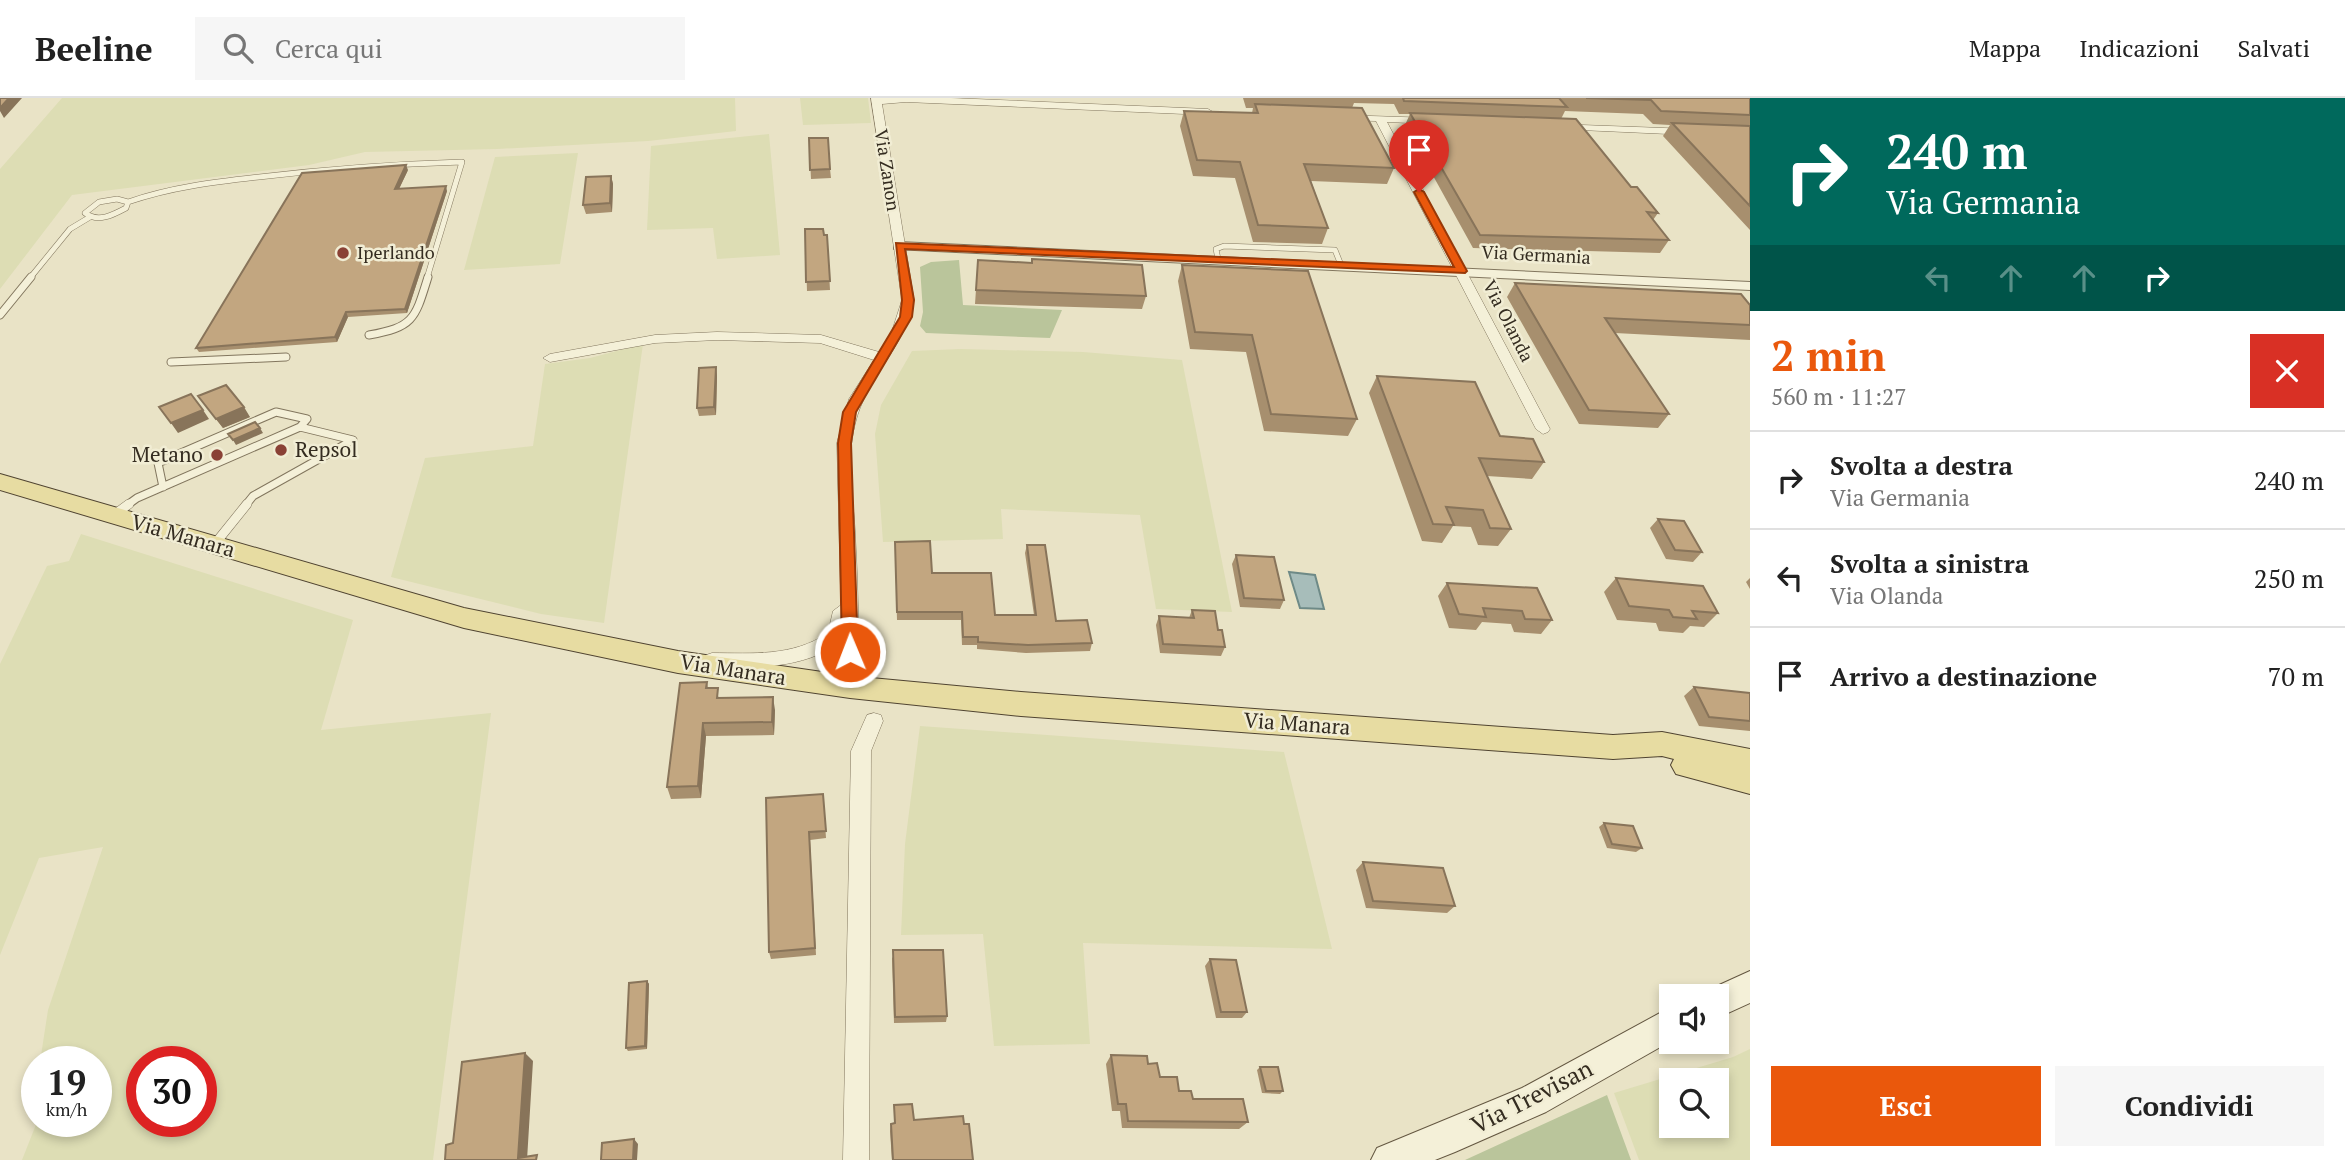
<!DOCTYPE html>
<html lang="it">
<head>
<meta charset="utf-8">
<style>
	body { margin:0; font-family:"PT Serif",serif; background:#f6f6f6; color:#222; height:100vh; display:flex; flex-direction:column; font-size:26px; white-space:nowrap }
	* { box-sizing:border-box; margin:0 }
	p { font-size:23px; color:#767676 }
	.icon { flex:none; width:38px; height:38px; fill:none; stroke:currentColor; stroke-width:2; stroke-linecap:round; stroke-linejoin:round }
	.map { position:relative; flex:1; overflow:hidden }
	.sheet { display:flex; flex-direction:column; background:#fff; width:595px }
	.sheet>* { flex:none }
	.banner { background:#00695c; color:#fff; overflow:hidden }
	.controls { position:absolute; left:1659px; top:886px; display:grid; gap:14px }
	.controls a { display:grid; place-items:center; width:70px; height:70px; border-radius:0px; background:#fff; box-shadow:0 4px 10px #0003; font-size:35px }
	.speed { position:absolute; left:21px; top:948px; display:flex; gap:14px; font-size:35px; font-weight:700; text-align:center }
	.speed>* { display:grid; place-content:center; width:91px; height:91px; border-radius:50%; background:#fff; box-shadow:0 4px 10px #0003; line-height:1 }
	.speed small { font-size:18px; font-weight:400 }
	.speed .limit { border:10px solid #d22; background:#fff; color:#111 }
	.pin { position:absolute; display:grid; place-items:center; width:60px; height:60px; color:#fff; margin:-72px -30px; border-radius:50% 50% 50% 0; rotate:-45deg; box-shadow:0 0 7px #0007 }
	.pin .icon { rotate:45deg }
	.me { position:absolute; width:77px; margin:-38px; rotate:359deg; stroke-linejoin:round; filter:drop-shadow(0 0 5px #0008) }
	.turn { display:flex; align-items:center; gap:24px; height:147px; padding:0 21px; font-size:32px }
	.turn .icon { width:91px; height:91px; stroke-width:2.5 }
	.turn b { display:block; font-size:49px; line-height:60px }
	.lanes { display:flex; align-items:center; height:66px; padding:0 21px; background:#0003; justify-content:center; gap:35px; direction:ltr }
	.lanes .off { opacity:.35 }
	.round { display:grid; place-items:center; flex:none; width:74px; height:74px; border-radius:0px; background:#f6f6f6 }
	.summary { display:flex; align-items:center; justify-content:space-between; height:119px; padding:0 21px }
	h1 { font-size:42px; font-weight:800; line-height:52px; color:#ea580c }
	.cta { display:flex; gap:14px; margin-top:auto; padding:14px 21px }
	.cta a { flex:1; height:80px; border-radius:0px; background:#ea580c; color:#fff; font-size:28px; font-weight:800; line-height:80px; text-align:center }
	.cta a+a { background:#f6f6f6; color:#222 }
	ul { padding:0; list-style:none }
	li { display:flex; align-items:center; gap:21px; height:98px; padding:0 21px; border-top:2px solid #e0e0e0 }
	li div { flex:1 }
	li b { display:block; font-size:26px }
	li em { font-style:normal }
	header { display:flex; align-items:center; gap:42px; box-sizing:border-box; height:98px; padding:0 35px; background:#fff; border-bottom:2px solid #e0e0e0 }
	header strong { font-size:33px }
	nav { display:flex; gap:38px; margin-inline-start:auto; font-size:24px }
	.search { width:490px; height:63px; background:#f6f6f6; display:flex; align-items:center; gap:18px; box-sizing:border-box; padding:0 24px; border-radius:0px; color:#767676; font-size:26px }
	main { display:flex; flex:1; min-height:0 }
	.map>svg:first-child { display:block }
	.farmland { fill:#ddddb4; fill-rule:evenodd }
	.green { fill:#bac59b }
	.water { fill:#a7bdba; stroke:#6e8a87; stroke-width:2 }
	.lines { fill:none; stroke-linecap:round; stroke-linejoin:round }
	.service-far2-casing { stroke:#82765e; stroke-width:6 }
	.service-far1-casing { stroke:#82765e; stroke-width:9 }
	.service-casing { stroke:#82765e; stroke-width:10 }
	.minor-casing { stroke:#82765e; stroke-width:1 }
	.tertiary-casing { stroke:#82765e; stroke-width:2 }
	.secondary-casing { stroke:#645741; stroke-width:2 }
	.primary-casing { stroke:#504431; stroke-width:2 }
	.service-far2 { stroke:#f4f0d8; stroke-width:5 }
	.service-far1 { stroke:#f4f0d8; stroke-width:7 }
	.service { stroke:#f4f0d8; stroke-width:9 }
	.minor { fill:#f4f0d8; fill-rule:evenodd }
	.tertiary { fill:#f4f0d8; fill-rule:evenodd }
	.secondary { fill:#f4f0d8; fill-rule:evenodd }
	.primary { fill:#e7dca2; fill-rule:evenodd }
	.wall { fill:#a78f6e }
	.shaded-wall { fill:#88745a }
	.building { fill:#c2a680; stroke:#88745a; stroke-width:2 }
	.route { fill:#ea580c; stroke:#983908; stroke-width:2 }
	.poi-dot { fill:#8a4135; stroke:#f1edd4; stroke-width:2.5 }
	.labels { text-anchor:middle; stroke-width:5; stroke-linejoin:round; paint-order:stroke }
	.far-street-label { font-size:18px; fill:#342c20; stroke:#f1edd4 }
	.far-poi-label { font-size:18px; fill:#342c20; stroke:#f1edd4; text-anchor:start }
	.poi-label { font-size:21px; fill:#342c20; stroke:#f1edd4; text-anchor:start }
	.street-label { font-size:21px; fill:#342c20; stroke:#f1edd4 }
	.near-street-label { font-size:24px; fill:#342c20; stroke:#f1edd4 }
</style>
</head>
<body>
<header>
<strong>Beeline</strong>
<div class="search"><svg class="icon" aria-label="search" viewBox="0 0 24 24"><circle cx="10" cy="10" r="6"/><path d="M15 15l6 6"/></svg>Cerca qui</div>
<nav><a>Mappa</a><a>Indicazioni</a><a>Salvati</a></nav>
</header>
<main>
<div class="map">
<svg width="1750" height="1062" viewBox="0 0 1750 1062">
	<rect width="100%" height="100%" fill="#e9e3c6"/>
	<path class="farmland" d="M62 0H735L736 33 648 43 497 51 365 54 309 67 72 97 0 191V71Z
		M800 0H868L871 25 803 27Z
		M769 36 780 157 717 161 713 130 647 132 651 48Z
		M578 55 560 166 464 172 495 59Z
		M643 246 604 525 541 516 391 479 425 360 533 348 545 266 590 260Z
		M961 251 1083 254 1182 262 1232 514 1156 511 1140 417 1001 411 1003 441 883 444 875 336 881 307 912 253Z
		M81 436 353 522 321 632 491 615 433 1062H22L37 1024H96V964H40L48 912 103 749 39 760 0 857V566L47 468 69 463ZM201 964V1024H142V964Z
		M920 628 1284 654 1332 851 1083 845 1090 946 994 948 983 836 901 837 905 746Z
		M1750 951V1062H1639L1614 995 1733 959ZM1671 982H1717V1027H1671Z"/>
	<path class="green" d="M959 162 963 207 1062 212 1050 240 926 235 920 228 923 214 920 169 931 164Z
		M1607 997 1631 1062H1465Z"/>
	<path class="water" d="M1289 474 1315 477 1324 511 1300 510Z"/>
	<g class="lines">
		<defs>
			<path id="service-far2" d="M117 101 128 104 126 110C113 117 98 125 85 115L99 104Z
				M128 104C171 89 215 84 259 79 327 71 394 66 462 64L427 180
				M1218 161 1216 151 1224 148 1335 152 1341 167
				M30 180 70 131 90 119"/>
			<path id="service-far1" d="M0 217 31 179
				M369 237C414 229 415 221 428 179
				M171 264 286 259
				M163 389 158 365 276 314 307 321 300 329
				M126 408 137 400 300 329 353 342 253 398 245 408"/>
			<path id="service" d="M114 417 129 406
				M214 447 247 406"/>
			<path id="minor" d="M871 0H951L1208 11 1213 14 1208 17 906 4 882 6 914 202C905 250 866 279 855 326 846 361 853 398 855 433 858 485 859 537 859 589L856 594 850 596 844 594 841 589V544C801 572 758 569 712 569L706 567 703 562 706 557 712 555C753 555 792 559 828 535L833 513 841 507 837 345 849 301 874 262 820 245 717 242 655 245 550 264 543 260 550 256 655 237 717 234 821 237 879 254 892 233 902 202Z
				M1340 17 1432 20 1437 23 1432 26 1387 24 1550 331 1548 334 1543 336 1536 331 1376 23 1344 22 1339 19Z
				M1554 26 1691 31 1696 34 1691 37 1558 31 1554 30Z
				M874 615 881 617 883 623 871 653 869 1062H843L851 653 867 617Z"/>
			<path id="tertiary" d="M899 144 1750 184V192L894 151V145Z"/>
			<path id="secondary" d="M1750 873V905L1717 920V898H1704L1706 893Z
				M1671 909V943L1546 1014 1455 1054 1435 1062H1371L1377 1050 1522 990Z"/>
			<path id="primary" d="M0 376 464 510 678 553 850 578 1021 594 1613 637 1662 634 1750 651V696L1676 676 1671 667 1674 661 1662 658 1613 661 1021 618 850 600 678 575 464 530 0 392Z"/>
		</defs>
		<use href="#service-far2" class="service-far2-casing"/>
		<use href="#service-far1" class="service-far1-casing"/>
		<use href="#service" class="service-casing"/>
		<use href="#minor" class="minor-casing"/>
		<use href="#tertiary" class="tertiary-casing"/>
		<use href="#secondary" class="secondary-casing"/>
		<use href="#primary" class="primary-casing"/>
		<use href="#service-far2" class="service-far2"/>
		<use href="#service-far1" class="service-far1"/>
		<use href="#service" class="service"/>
		<use href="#minor" class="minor"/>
		<use href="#tertiary" class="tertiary"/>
		<use href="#secondary" class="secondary"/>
		<use href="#primary" class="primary"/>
	</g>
	<path class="wall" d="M1243 0H1750V132L1663 38 1670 27 1653 26 1643 16 1565 13 1561 21 1658 115 1653 122 1669 142 1660 155 1473 150 1405 27 1410 16H1399L1394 6 1354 5 1352 10 1394 70 1387 86 1311 83 1328 130 1322 146 1253 144 1235 80 1193 78 1180 28 1184 13 1252 15 1253 10H1246Z
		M809 40 830 71 831 80 811 81Z
		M408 72 399 91 447 93 407 215 348 219 337 244 199 254 196 250Z
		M611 78 613 86 612 114 586 116 583 107Z
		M805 131 824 137H827L830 192 807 193Z
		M978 162 1146 198 1142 211 975 206Z
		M1182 167 1357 321 1348 338 1264 333 1246 254 1190 251 1178 183Z
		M1515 185 1750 207V242L1615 235 1669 316 1658 330 1579 326 1507 199Z
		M716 269 717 278 716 317 699 318 697 310Z
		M1377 278 1500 338 1544 364 1532 381 1487 378 1511 431 1498 448 1478 447 1471 429 1453 428 1442 445 1422 443 1369 295Z
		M198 298 250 319 223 330Z
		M1658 421 1702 454 1693 464 1666 461 1650 430Z
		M1027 447 1056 523 1092 545 1090 553 1026 555 977 551V547H962L961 522H897L895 452 932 475 995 517H1034L1025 455Z
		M1236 457 1284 502 1280 511 1240 509 1232 466Z
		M1616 480 1718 515 1704 529 1690 528 1683 535 1659 533 1656 525 1617 522 1604 494Z
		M1750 480V491L1746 484Z
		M1447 485 1552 522 1541 536 1514 534 1511 526 1482 524 1476 532 1449 530 1438 498Z
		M1192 512 1218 532 1225 549 1221 558 1160 555 1156 527 1159 518 1189 520Z
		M707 584 708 590 720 600 775 612 774 637 706 638 701 700 671 701 667 689Z
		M1694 589 1750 595V633L1699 628 1684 598Z
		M823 696 826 740 810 742 816 857 771 861 769 854 766 700Z
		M1604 725 1642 750 1636 754 1607 750 1599 729Z
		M1363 764 1455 808 1447 815 1366 810 1356 772Z
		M892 859 947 918 946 924 894 925Z
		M1210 861 1247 914 1242 920H1216L1205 868Z
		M647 883 649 886 647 951 628 953 626 950Z
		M1111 957 1148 966 1160 979 1179 993 1193 1001 1248 1024 1239 1031 1122 1030 1120 1013H1112L1106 966Z
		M1260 969 1283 993 1280 996 1262 995 1257 972Z
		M894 1007 914 1022 964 1026 973 1062H892L890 1033 891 1026 894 1025Z"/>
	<path class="shaded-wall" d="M9 0H22L4 20 0 13V10Z
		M406 67 408 72 397 95 395 91Z
		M611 78 613 86 612 114 610 105Z
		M446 88 447 93 407 215 405 211Z
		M346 214 348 219 337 244 335 239Z
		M716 269 717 278 716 317 714 309Z
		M244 309 250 319 223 330 216 321Z
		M203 312 209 321 178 335 171 325Z
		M260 330 263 335 236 347 233 342Z
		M773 599 775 612 774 637 772 624Z
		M703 625 706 638 701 700 698 688Z
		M647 883 649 886 647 951 645 948Z
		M525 955 533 963 527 1062 518 1060Z
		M634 1041 638 1046 637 1062H633Z"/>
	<path class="building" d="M0 0H9L0 10Z
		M1403 0H1559L1567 9 1404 3Z
		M1586 0H1750V17L1661 13 1651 2Z
		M1255 6 1362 10 1394 70 1304 66 1328 130 1258 127 1240 64 1197 62 1184 13 1258 15Z
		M1410 15 1576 21 1631 89H1637L1658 115 1647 114 1669 142 1480 137Z
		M1672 25 1750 28V108Z
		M809 40H828L830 71 810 72Z
		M406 67 395 91 446 88 405 211 346 214 335 239 196 250 302 75Z
		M611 78 610 105 583 107 586 79Z
		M805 131H823L824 137H827L830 183 806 184Z
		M1032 161 1142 167 1146 198 976 192 978 162 1032 165Z
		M1182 167 1308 173 1357 321 1271 316 1252 237 1195 234Z
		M1515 185 1741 196 1750 207V227L1605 220 1669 316 1589 312Z
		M716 269 714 309 697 310 699 270Z
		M1377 278 1475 284 1500 338 1533 341 1544 364 1479 360 1511 431 1490 430 1483 412 1446 409 1454 427 1433 426Z
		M226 287 244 309 216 321 198 298Z
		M191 296 203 312 171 325 159 309Z
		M255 324 260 330 233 342 228 336Z
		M1658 421 1684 423 1702 454 1675 452Z
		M930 443 932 475H991L995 517H1036L1027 447H1045L1056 523 1087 522 1092 545 1028 547 978 544V539H963L962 514H897L895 444Z
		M1236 457 1274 459 1284 502 1244 500Z
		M1616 480 1703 488 1718 515 1692 513 1697 521 1673 519 1669 512 1629 508Z
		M1447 485 1537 490 1552 522 1525 521 1522 513 1483 510 1486 519 1459 516Z
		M1192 512 1215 513 1218 532H1222L1225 549 1163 546 1159 518 1194 520Z
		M707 584 706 590H718L717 600 773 599 772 624 703 625 698 688 667 689 680 585Z
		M1694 589 1750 595V623L1709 619Z
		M823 696 826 733 809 734 815 850 769 854 766 700Z
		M1604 725 1633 728 1642 750 1612 746Z
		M1363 764 1443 770 1455 808 1373 803Z
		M893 852H943L947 918 895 919Z
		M1210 861 1236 862 1247 914H1221Z
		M647 883 645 948 626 950 629 885Z
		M525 955 518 1060 537 1057 536 1062H445L446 1047 453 1045 462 964Z
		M1111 957 1147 958 1148 966 1157 965 1160 979H1177L1179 993H1191L1193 1001H1243L1248 1024 1128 1023 1126 1006H1118Z
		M1260 969H1278L1283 993H1266Z
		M912 1006 914 1022 963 1018 964 1026H969L973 1062H893L891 1026 895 1025 894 1007Z
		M634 1041 633 1062H601L602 1045Z"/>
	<path class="route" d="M1419 91 1424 94 1467 173 1465 175 905 151 914 202 912 219 856 314 851 345 858 554 850 560 844 558 842 554 838 345 843 314 900 219 902 202 896 145 1454 169 1414 94Z"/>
	<g class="poi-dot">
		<circle cx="343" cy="155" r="7"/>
		<circle cx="281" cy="352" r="7"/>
		<circle cx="217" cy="357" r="7"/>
	</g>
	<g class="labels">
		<g class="far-street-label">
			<text transform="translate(887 72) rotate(81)" y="6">Via Zanon</text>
			<text transform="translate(1536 157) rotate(3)" y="6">Via Germania</text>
			<text transform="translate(1508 223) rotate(63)" y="6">Via Olanda</text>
		</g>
		<g class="far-poi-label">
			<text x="357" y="161">Iperlando</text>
		</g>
		<g class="poi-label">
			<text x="295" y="359">Repsol</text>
			<text x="203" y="364" text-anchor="end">Metano</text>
		</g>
		<g class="street-label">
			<text transform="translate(183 438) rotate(16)" y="7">Via Manara</text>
			<text transform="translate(733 572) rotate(9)" y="7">Via Manara</text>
			<text transform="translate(1297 626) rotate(4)" y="7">Via Manara</text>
		</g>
		<g class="near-street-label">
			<text transform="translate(1532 999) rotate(-27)" y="8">Via Trevisan</text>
		</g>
	</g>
</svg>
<div class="controls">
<a><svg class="icon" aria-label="sound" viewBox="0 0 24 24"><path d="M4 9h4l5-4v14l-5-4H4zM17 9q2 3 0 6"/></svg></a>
<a><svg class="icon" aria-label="search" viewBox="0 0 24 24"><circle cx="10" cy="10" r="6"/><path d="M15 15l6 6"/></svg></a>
</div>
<div class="speed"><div>19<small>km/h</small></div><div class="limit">30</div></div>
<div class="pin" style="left:1419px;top:94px;background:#d93025"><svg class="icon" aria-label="arrive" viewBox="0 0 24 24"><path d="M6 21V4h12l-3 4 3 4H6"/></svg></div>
<svg class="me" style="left:850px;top:554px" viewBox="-20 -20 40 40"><circle r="17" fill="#ea580c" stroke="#fff" stroke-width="3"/><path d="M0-11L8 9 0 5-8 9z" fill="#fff"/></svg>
</div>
<section class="sheet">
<div class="banner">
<div class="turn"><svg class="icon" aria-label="right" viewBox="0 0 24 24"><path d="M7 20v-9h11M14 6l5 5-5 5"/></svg><div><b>240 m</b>Via Germania</div></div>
<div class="lanes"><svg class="icon off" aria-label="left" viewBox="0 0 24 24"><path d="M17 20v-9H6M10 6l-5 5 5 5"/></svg><svg class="icon off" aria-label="ahead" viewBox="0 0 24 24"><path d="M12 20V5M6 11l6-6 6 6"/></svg><svg class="icon off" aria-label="ahead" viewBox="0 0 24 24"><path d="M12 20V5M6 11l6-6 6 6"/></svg><svg class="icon" aria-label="right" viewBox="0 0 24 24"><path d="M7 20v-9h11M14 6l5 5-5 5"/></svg></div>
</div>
<div class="summary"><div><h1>2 min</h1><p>560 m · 11:27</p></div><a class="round" style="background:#d93025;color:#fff"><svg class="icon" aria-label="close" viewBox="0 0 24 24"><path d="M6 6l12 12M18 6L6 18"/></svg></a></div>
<ul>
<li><svg class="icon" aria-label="right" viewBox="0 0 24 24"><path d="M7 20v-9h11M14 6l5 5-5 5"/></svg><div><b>Svolta a destra</b><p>Via Germania</p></div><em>240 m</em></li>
<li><svg class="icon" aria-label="left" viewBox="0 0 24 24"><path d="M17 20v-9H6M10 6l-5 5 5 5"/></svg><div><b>Svolta a sinistra</b><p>Via Olanda</p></div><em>250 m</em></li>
<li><svg class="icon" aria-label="arrive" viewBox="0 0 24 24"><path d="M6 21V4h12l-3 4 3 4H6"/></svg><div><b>Arrivo a destinazione</b></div><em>70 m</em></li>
</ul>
<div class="cta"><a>Esci</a><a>Condividi</a></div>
</section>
</main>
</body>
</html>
